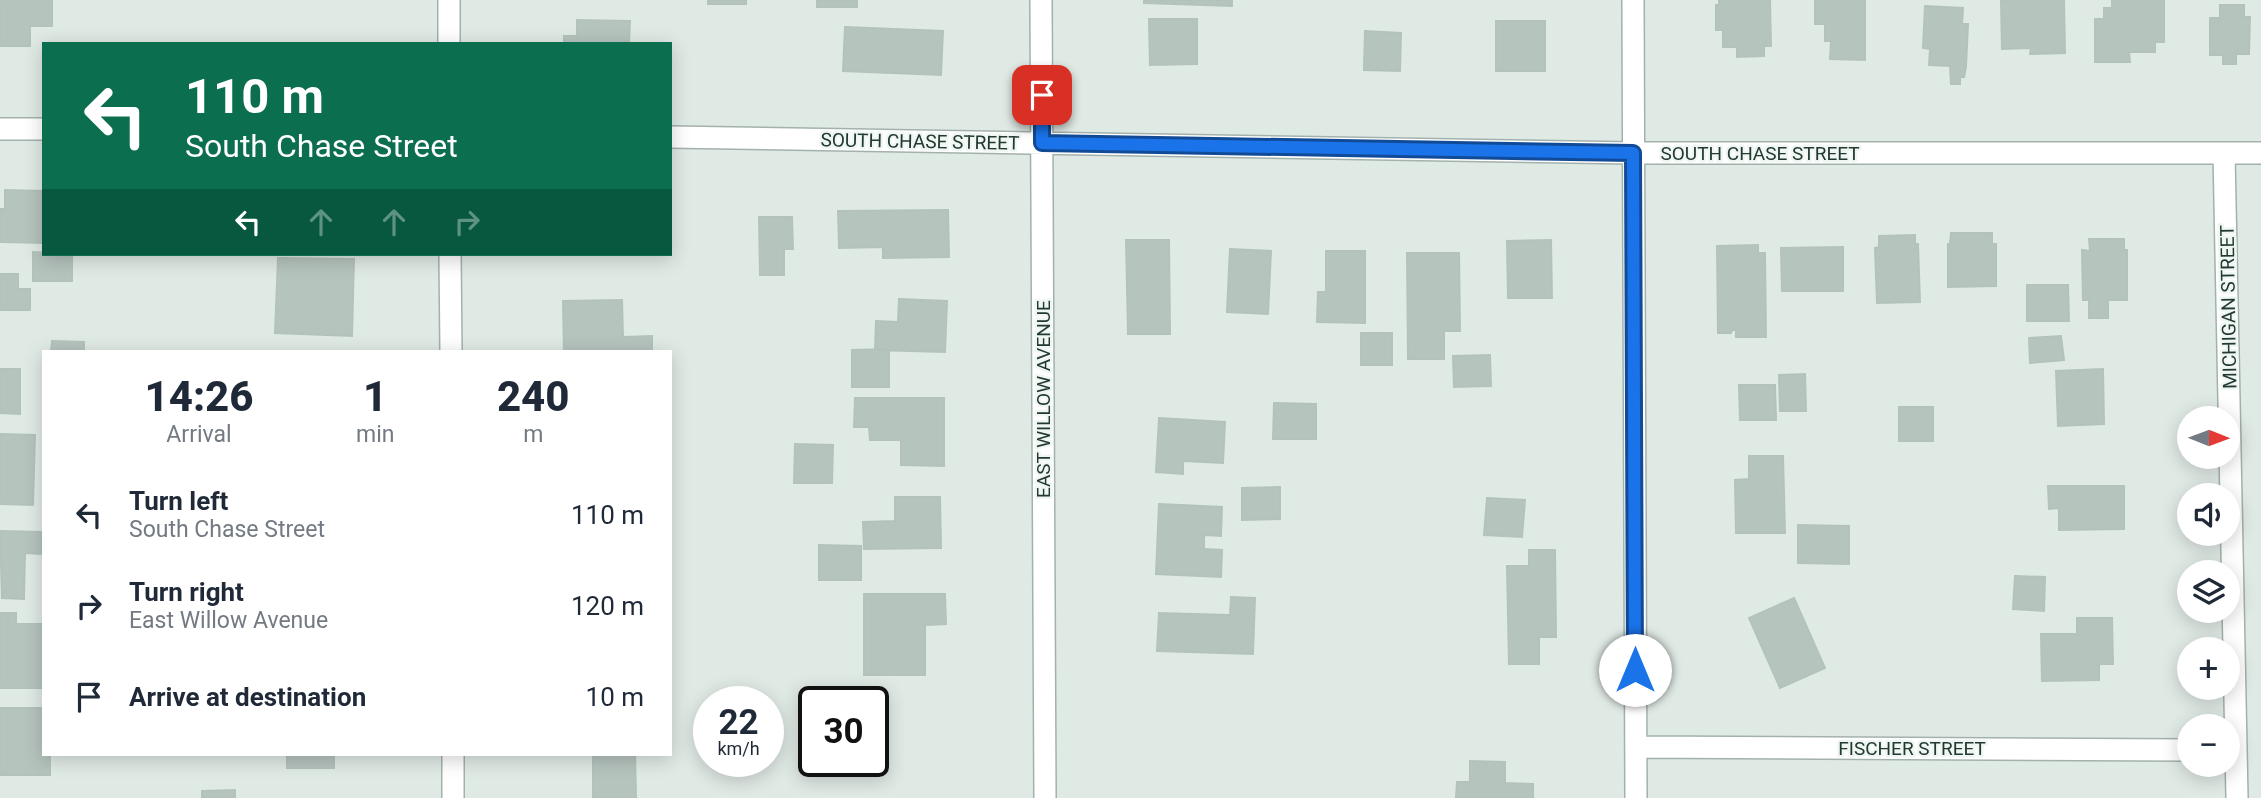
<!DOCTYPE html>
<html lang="en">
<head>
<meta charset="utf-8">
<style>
	body { margin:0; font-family:Roboto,sans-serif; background:#f6f6f7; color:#1f2937; height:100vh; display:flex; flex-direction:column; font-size:26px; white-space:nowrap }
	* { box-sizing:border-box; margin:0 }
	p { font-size:23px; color:#747a83 }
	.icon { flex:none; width:38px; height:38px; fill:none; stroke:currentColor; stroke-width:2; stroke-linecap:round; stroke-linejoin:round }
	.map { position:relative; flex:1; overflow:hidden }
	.drawer { position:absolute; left:42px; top:350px; width:630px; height:406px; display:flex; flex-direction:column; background:#fff; border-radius:0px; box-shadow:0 4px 18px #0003 }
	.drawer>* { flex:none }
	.guide { position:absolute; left:42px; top:42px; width:630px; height:214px; border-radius:0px; box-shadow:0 4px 18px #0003; background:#0b6e4f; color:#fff; overflow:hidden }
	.needle { width:46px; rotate:91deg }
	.tools { position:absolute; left:2177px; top:406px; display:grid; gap:14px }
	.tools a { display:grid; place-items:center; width:63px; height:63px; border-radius:50%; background:#fff; box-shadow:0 4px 18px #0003; font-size:35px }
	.speed { position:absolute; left:693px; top:686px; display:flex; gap:14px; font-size:35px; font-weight:700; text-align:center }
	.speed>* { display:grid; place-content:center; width:91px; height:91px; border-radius:50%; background:#fff; box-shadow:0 4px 18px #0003; line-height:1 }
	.speed small { font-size:18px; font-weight:400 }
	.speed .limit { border:4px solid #111; border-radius:10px; background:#fff; color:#111 }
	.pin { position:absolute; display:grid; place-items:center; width:60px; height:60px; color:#fff; margin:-30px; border-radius:14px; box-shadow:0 4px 10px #0006 }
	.me { position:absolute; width:77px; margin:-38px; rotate:0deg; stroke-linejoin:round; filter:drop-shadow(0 0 5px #0008) }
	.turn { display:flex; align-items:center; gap:24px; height:147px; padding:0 28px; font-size:32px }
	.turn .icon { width:91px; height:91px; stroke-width:2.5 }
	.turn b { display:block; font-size:49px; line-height:60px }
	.lanes { display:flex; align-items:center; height:66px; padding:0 28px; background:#0003; justify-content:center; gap:35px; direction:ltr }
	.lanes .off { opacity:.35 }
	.eta { display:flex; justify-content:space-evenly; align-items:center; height:119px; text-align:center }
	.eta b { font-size:42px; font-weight:800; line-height:49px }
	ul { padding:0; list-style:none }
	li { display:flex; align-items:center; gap:21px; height:91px; padding:0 28px }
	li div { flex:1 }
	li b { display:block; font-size:26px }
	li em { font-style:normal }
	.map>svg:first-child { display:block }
	.building { fill:#b6c4be; stroke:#b3c3bc; stroke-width:2 }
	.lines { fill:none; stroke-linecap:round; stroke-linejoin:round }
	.minor-casing { stroke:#a3b1ac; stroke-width:24 }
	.minor { stroke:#fff; stroke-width:21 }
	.route-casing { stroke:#114b97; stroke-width:18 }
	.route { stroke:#1a73e8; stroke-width:12 }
	.labels { text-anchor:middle; stroke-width:5; stroke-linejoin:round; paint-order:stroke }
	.street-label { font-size:19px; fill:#223932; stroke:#f0f7f3 }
</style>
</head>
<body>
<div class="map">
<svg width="2261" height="798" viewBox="0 0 2261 798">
	<rect width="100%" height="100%" fill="#e0eae5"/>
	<path class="building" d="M0 0H52V26H30V46H0Z
		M708 0H746V4H708Z
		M817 0H857V7H817Z
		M1144 0H1232V6L1144 3Z
		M1719 0H1770L1771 46H1764V56L1737 57V47H1723V30H1716V5H1719Z
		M1815 0H1865V60L1830 59 1831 41H1825V24H1815Z
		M2001 0H2064L2065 53 2030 54 2031 48 2002 49Z
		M2112 0H2164V42H2155V52H2129L2130 62H2095V19H2104V8H2112Z
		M2220 5H2244V17H2250L2249 54H2236V64H2223V55H2210V18H2220Z
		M1925 6 1963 8 1962 24H1968L1966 67 1964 77H1960V84H1951L1950 66 1929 65 1930 49 1923 48Z
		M1149 19H1197V64L1150 65Z
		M577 20 630 21 629 44H564V36H577Z
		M1496 21H1545V71H1496Z
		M845 27 943 31 941 75 843 71Z
		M1365 31 1401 33 1400 71 1364 70Z
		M5 190 44 191V243L0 242V209H5Z
		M948 210 949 257 883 258V247L839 248 838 211Z
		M759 217H792L793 249H784V275H760Z
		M1951 233H1992V244H1996V286L1948 287V244H1950Z
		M1915 235V244H1918L1920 302 1877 303 1875 248 1879 247V236Z
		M2089 239H2124V250H2127V300H2108V318H2089V300H2083L2082 250 2090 251Z
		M1126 240H1169L1170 334H1128Z
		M1551 240 1552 298H1508L1507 241Z
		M1758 245V253H1765L1766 337H1736V330H1732L1731 333H1718L1717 246Z
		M1843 247V291H1782L1781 248Z
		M1230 249 1271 251 1268 314 1227 312Z
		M1326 251H1365V323L1317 322 1318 292H1326Z
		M33 252 72 254V281H33Z
		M1407 253H1459L1460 331H1444V359H1408Z
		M278 258 354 259 352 336 275 333Z
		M0 274H18V289H30V310H0Z
		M2027 285H2068L2069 321H2027Z
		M899 299 947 301 945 352 875 350 876 321 898 322Z
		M622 300 623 337 652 336V352H564L563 301Z
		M1361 333H1392V365H1361Z
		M2061 336 2064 360 2030 363 2029 338Z
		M52 341 84 342V352H51Z
		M889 349V387H852V350Z
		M1490 355 1491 386 1454 387 1453 356Z
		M0 369H20V414L0 413Z
		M2103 369 2104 424 2058 426 2056 371Z
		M1805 374 1806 411H1780L1779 375Z
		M1739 385H1775L1776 420H1740Z
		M855 398H944V466L901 465V440H870L869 427H854Z
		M1274 403 1316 404V439H1273Z
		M1899 407H1933V441H1899Z
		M1159 418 1225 422 1223 463 1183 461V474L1156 472Z
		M0 434 35 435 33 505 0 504Z
		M795 444 833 445 832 483H794Z
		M1749 456H1783L1785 533H1736L1735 480 1749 479Z
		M2048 486H2124V529L2059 530V508L2049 509Z
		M1280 487V519L1242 520V488Z
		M895 497H940L941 548 864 549 863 522 895 521Z
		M1487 498 1525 500 1522 537 1484 535Z
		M1159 504 1222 507 1221 536 1204 535V549L1222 550 1221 577 1156 574Z
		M1798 525 1849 526V564L1798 563Z
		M0 531 42 532V554L25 553 24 599 2 598Z
		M819 545 861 546V580H819Z
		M1529 550H1555L1556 637H1539V664H1509L1507 566H1529Z
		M2015 576 2045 577 2044 611 2013 609Z
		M864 594H945L946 624 925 625V675H864Z
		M1231 597 1255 598 1253 654 1157 651 1159 613 1230 615Z
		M1794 598 1825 668 1780 688 1749 618Z
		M0 613H16V624H44V688H0Z
		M2077 618H2112L2113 664H2099V680L2042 681 2041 634H2077Z
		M0 708H44V754H50V775H0Z
		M287 754H334V768H287Z
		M593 754H635L636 798H593Z
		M1470 761 1505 762V783L1533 784V798H1456L1457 782H1470Z
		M235 790V798H202V791Z"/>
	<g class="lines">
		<defs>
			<path id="minor" d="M449 0V44
				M1041 0 1045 798
				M1633 0 1636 798
				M0 129H44
				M670 137 1634 153H2261
				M2224 153 2237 798
				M450 254 451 352
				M1636 747 2189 750
				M453 754V798"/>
		</defs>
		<use href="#minor" class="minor-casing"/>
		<use href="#minor" class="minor"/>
	</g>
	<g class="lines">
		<defs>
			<path id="route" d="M1042 95V143L1633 153 1635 670"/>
		</defs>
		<use href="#route" class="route-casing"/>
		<use href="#route" class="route"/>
	</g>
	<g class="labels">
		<g class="street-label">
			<text transform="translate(920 141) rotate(1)" y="7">SOUTH CHASE STREET</text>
			<text x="1760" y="160">SOUTH CHASE STREET</text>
			<text transform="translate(2228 307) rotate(-91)" y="7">MICHIGAN STREET</text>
			<text transform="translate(1043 399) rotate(-90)" y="7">EAST WILLOW AVENUE</text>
			<text x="1912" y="755">FISCHER STREET</text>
		</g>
	</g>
</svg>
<div class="tools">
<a><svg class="needle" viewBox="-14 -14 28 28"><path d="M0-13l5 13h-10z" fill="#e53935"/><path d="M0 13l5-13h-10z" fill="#747a83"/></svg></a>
<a><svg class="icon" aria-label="sound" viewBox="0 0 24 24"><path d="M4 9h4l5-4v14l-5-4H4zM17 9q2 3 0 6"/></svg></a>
<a><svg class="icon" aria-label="layers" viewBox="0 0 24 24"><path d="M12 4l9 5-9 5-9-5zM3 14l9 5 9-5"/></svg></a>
<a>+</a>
<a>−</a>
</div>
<div class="speed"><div>22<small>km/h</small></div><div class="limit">30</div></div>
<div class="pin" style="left:1042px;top:95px;background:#d93025"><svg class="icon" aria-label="arrive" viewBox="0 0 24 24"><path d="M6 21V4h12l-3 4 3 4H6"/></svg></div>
<svg class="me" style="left:1635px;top:670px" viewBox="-20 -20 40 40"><circle r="19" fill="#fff"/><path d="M0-13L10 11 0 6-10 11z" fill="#1a73e8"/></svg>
<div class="guide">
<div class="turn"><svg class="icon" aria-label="left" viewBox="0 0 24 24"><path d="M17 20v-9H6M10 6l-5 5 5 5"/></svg><div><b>110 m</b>South Chase Street</div></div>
<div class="lanes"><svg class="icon" aria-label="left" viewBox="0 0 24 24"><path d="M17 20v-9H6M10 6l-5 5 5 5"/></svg><svg class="icon off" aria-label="ahead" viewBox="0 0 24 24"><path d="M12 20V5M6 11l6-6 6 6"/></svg><svg class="icon off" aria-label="ahead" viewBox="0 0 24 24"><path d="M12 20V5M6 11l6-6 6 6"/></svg><svg class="icon off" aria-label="right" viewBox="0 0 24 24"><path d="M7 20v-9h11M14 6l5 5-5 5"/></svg></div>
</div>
<section class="drawer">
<div class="eta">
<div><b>14:26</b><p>Arrival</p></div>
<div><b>1</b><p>min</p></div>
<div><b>240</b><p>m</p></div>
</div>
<ul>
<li><svg class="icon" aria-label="left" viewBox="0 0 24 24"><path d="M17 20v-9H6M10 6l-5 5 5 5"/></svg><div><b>Turn left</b><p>South Chase Street</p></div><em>110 m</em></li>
<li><svg class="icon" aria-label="right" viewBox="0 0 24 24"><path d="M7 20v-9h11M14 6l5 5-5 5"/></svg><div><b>Turn right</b><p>East Willow Avenue</p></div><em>120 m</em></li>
<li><svg class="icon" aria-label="arrive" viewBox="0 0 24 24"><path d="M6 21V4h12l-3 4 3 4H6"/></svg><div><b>Arrive at destination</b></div><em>10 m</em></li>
</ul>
</section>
</div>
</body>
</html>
